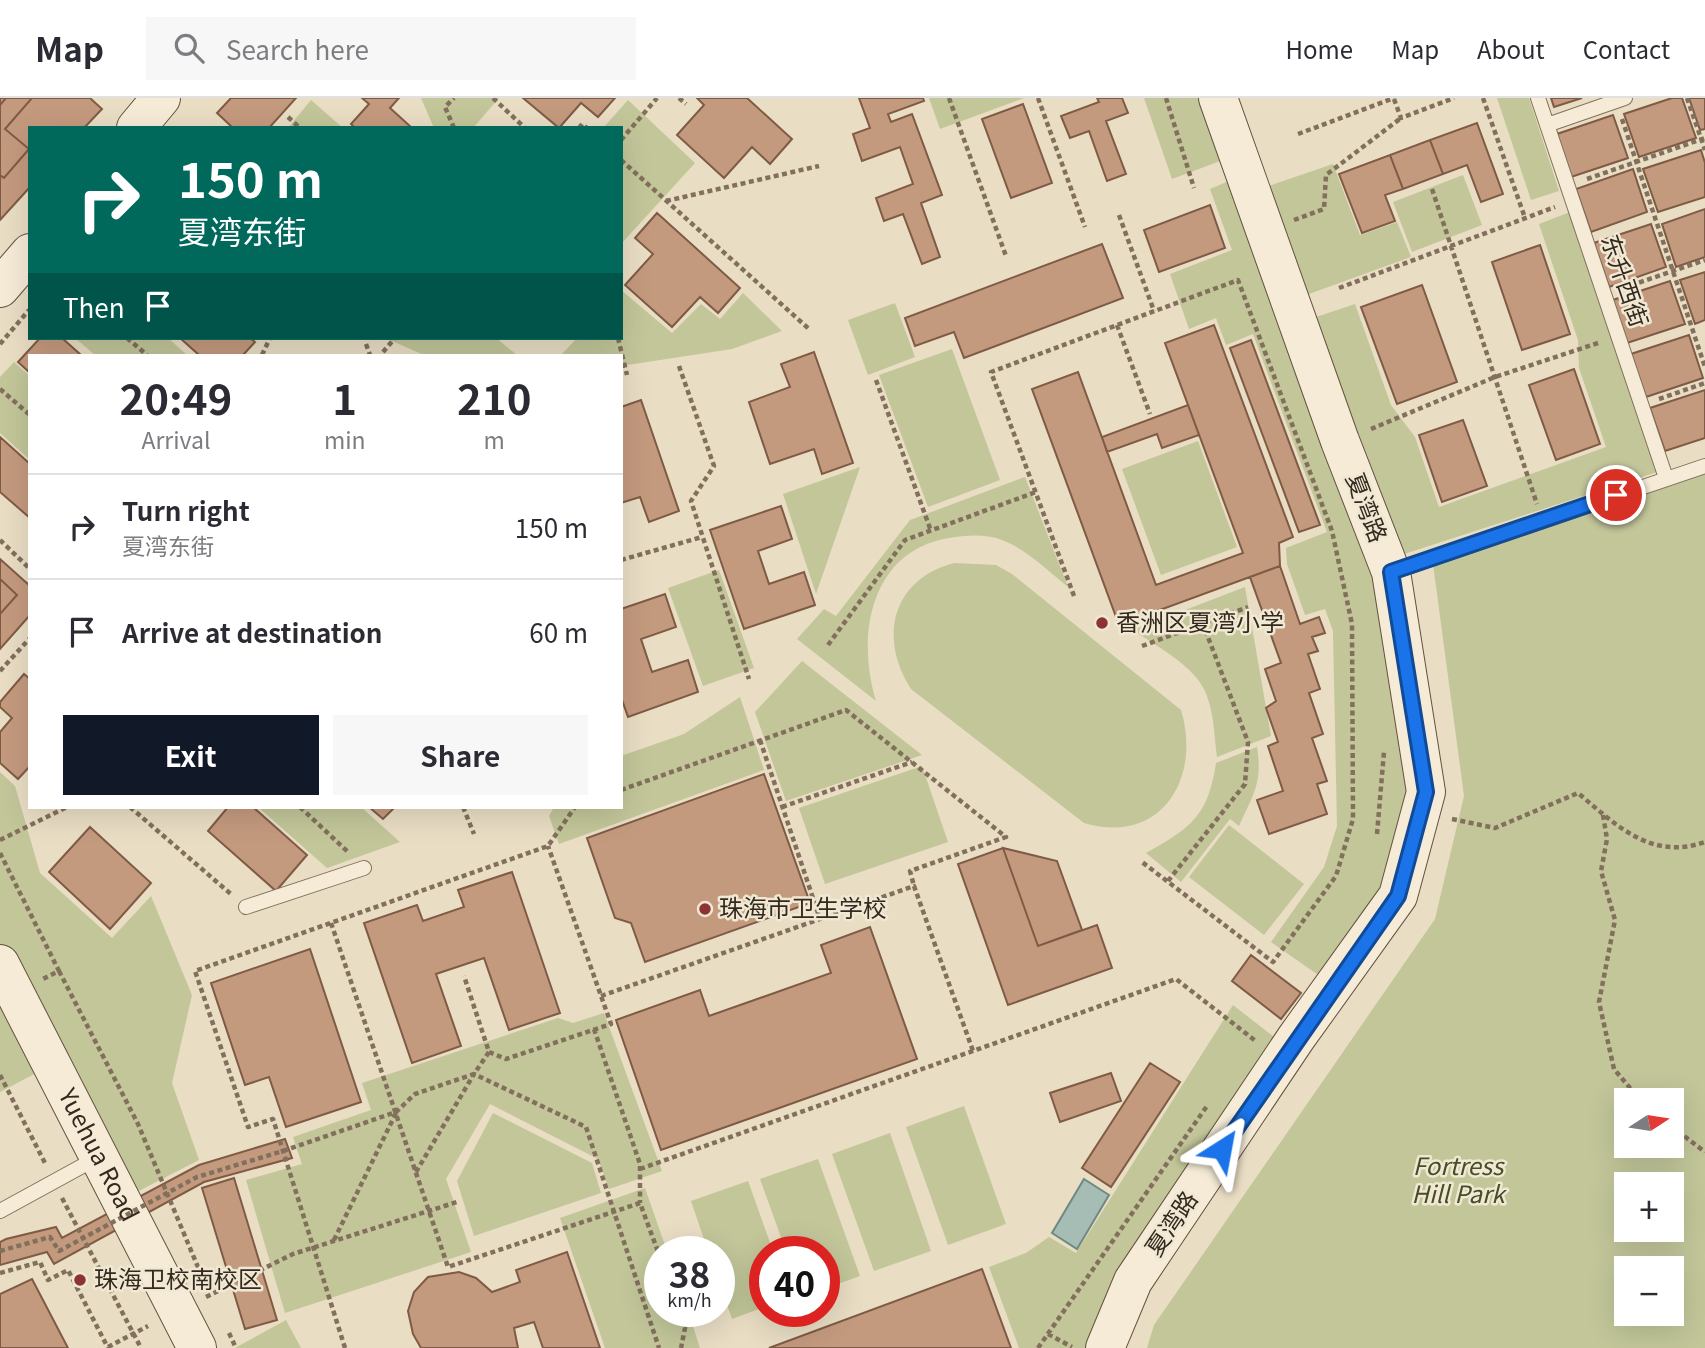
<!DOCTYPE html>
<html lang="en">
<head>
<meta charset="utf-8">
<style>
	body { margin:0; font-family:Georgia,"Noto Sans SC",serif; background:#f7f7f7; color:#2b2b33; height:100vh; display:flex; flex-direction:column; font-size:26px; white-space:nowrap }
	* { box-sizing:border-box; margin:0 }
	p { font-size:23px; color:#7c7c81 }
	.icon { flex:none; width:38px; height:38px; fill:none; stroke:currentColor; stroke-width:2; stroke-linecap:round; stroke-linejoin:round }
	.map { position:relative; flex:1; overflow:hidden }
	.side { position:absolute; left:28px; top:256px; width:595px; height:455px; display:flex; flex-direction:column; background:#fff; border-radius:0px; box-shadow:0 7px 28px #0002 }
	.side>* { flex:none }
	.hud { position:absolute; left:28px; top:28px; width:595px; height:214px; border-radius:0px; box-shadow:0 7px 28px #0002; background:#00695c; color:#fff; overflow:hidden }
	.needle { width:46px; rotate:78deg }
	.fabs { position:absolute; left:1614px; top:990px; display:grid; gap:14px }
	.fabs a { display:grid; place-items:center; width:70px; height:70px; border-radius:0px; background:#fff; box-shadow:0 7px 28px #0002; font-size:35px }
	.speed { position:absolute; left:644px; top:1138px; display:flex; gap:14px; font-size:35px; font-weight:700; text-align:center }
	.speed>* { display:grid; place-content:center; width:91px; height:91px; border-radius:50%; background:#fff; box-shadow:0 7px 28px #0002; line-height:1 }
	.speed small { font-size:18px; font-weight:400 }
	.speed .limit { border:10px solid #d22; background:#fff; color:#111 }
	.pin { position:absolute; display:grid; place-items:center; width:60px; height:60px; color:#fff; margin:-30px; border:4px solid #fff; border-radius:50%; box-shadow:0 2px 7px #0007 }
	.me { position:absolute; width:77px; margin:-38px; rotate:34deg; stroke-linejoin:round; filter:drop-shadow(0 0 5px #0008) }
	.turn { display:flex; align-items:center; gap:24px; height:147px; padding:0 35px; font-size:32px }
	.turn .icon { width:91px; height:91px; stroke-width:2.5 }
	.turn b { display:block; font-size:49px; line-height:60px }
	.then { display:flex; align-items:center; height:66px; padding:0 35px; background:#0003; gap:14px; font-size:26px }
	.eta { display:flex; justify-content:space-evenly; align-items:center; height:119px; text-align:center }
	.eta b { font-size:42px; font-weight:700; line-height:49px }
	.cta { display:flex; gap:14px; margin-top:auto; padding:14px 35px }
	.cta a { flex:1; height:80px; border-radius:0px; background:#111827; color:#fff; font-size:28px; font-weight:700; line-height:80px; text-align:center }
	.cta a+a { background:#f7f7f7; color:#2b2b33 }
	ul { padding:0; list-style:none }
	li { display:flex; align-items:center; gap:21px; height:105px; padding:0 35px; border-top:2px solid #e1e1e2 }
	li div { flex:1 }
	li b { display:block; font-size:26px }
	li em { font-style:normal }
	header { display:flex; align-items:center; gap:42px; box-sizing:border-box; height:98px; padding:0 35px; background:#fff; border-bottom:2px solid #e1e1e2 }
	header strong { font-size:33px }
	nav { display:flex; gap:38px; margin-inline-start:auto; font-size:24px }
	.search { width:490px; height:63px; background:#f7f7f7; display:flex; align-items:center; gap:18px; box-sizing:border-box; padding:0 24px; border-radius:0px; color:#7c7c81; font-size:26px }
	.map>svg:first-child { display:block }
	.green { fill:#c2c699; fill-rule:evenodd }
	.water { fill:#a6bdb6; stroke:#6e8a82; stroke-width:2 }
	.building { fill:#c49a7e; stroke:#7f5b45; stroke-width:2 }
	.lines { fill:none; stroke-linecap:round; stroke-linejoin:round }
	.lane-casing { stroke:#82705c; stroke-width:16 }
	.secondary-casing { stroke:#645140; stroke-width:40 }
	.path { stroke:#82705c; stroke-width:4.5; stroke-dasharray:5 3.5; stroke-linecap:butt }
	.lane { stroke:#f5ebd7; stroke-width:14 }
	.secondary { stroke:#f5ebd7; stroke-width:38 }
	.path-bridge { stroke:#82705c; stroke-width:4.5; stroke-dasharray:5 3.5; stroke-linecap:butt }
	.route-casing { stroke:#114b97; stroke-width:18 }
	.route { stroke:#1a73e8; stroke-width:12 }
	.poi-dot { fill:#8b3335; stroke:#f1e8d3; stroke-width:2.5 }
	.labels { text-anchor:middle; stroke-width:5; stroke-linejoin:round; paint-order:stroke }
	.street-label { font-size:24px; fill:#34291f; stroke:#f1e8d3 }
	.poi-label { font-size:24px; fill:#34291f; stroke:#f1e8d3; text-anchor:start }
	.park-label { font-size:24px; font-style:italic; fill:#454e28; stroke:#f1e8d3 }
</style>
</head>
<body>
<header>
<strong>Map</strong>
<div class="search"><svg class="icon" aria-label="search" viewBox="0 0 24 24"><circle cx="10" cy="10" r="6"/><path d="M15 15l6 6"/></svg>Search here</div>
<nav><a>Home</a><a>Map</a><a>About</a><a>Contact</a></nav>
</header>
<div class="map">
<svg width="1705" height="1250" viewBox="0 0 1705 1250">
	<rect width="100%" height="100%" fill="#e9ddc4"/>
	<path class="green" d="M421 0H499L473 30H434Z
		M929 0H1024L940 31Z
		M1144 0H1203L1223 62 1172 81Z
		M1497 0H1529L1559 93 1531 102Z
		M311 2 343 30H288Z
		M628 2 695 65 621 146V30H603Z
		M1333 66 1360 137 1397 124 1411 159 1298 200 1260 91Z
		M1463 77 1482 127 1412 154 1393 104Z
		M1231 82 1384 475 1414 712 1390 795 1324 881 1271 844 1324 769 1337 728 1333 533 1325 511 1305 517 1287 466 1286 450 1327 434 1253 236 1226 247 1216 220 1189 231 1170 176 1232 152 1210 91Z
		M1570 114 1657 374 1395 459 1304 223 1355 206 1391 307 1415 339 1439 409 1606 349 1579 270 1578 242 1539 126Z
		M621 192 672 235 701 206 720 221 743 195 782 233 732 251 621 268V257H561L577 240H621Z
		M895 205 915 259 868 277 848 222Z
		M75 240H168L187 257H95Z
		M385 240H496L517 257H424Z
		M952 251 1000 382 928 409 879 277Z
		M14 264 30 278V362L0 335V279Z
		M1198 343 1237 449 1161 477 1122 371Z
		M860 369 816 496 783 396Z
		M1705 370V1250H1147L1154 1227 1435 821 1464 698 1433 466ZM1626 1003H1671V1048H1626ZM1626 1087H1671V1132H1626ZM1626 1171H1671V1216H1626Z
		M1025 379 1068 489C1048 473 1026 451 1002 442 986 436 966 437 949 440 870 453 856 538 876 603L797 541 824 511 836 518 910 422Z
		M954 465 996 467 1012 476 1181 612C1202 681 1160 748 1084 725L911 591C878 540 892 481 954 465Z
		M719 472 754 570 703 588 668 490Z
		M1245 489 1271 638 1217 659C1214 637 1214 613 1205 593 1193 567 1156 548 1133 532Z
		M802 563 922 657 786 703 755 614Z
		M740 599 764 672 559 746 549 718 554 709H621V658L684 636Z
		M1257 649C1263 684 1253 697 1239 728L1230 721 1181 784 1146 755C1191 730 1208 718 1216 665Z
		M922 668 948 744 825 786 799 710Z
		M0 674 15 688 40 775 112 840 151 798 192 897 172 985 199 1062 127 1099 0 848Z
		M258 709H361L400 744 327 770Z
		M1229 727 1304 786 1264 837 1189 779Z
		M0 896 40 973 0 994Z
		M1233 907 1283 946 1101 1250H1019L989 1169 1026 1155 1049 1139 1076 1155Z
		M604 915 662 1073 609 1091 598 1061 490 1006 446 1081 471 1154 285 1215 246 1082 302 1066 293 1039 371 1012 362 985 558 920 573 925Z
		M964 1008 1006 1126 948 1147 906 1029Z
		M493 1015 592 1065 601 1095 474 1138 457 1083Z
		M890 1035 931 1153 874 1173 832 1056Z
		M818 1061 860 1178 824 1191V1153H786L760 1081Z
		M748 1083 773 1153H765V1209L732 1221 719 1184V1153H708L691 1103Z
		M645 1090 667 1153H660V1213H688L700 1250H605L560 1120Z
		M286 1222 301 1250H235Z"/>
	<path class="water" d="M1084 1081 1109 1097 1077 1151 1052 1135Z"/>
	<path class="building" d="M0 0H32L5 31 29 51 4 80 0 77Z
		M6 0H90L102 11 84 30H30V89L0 122V7Z
		M231 0H296L269 30H233L217 15Z
		M362 0H399L390 10 412 30H355L351 26 369 6Z
		M523 0H615L598 19 581 5 559 30Z
		M697 0H747L792 41 770 66 752 49 724 80 677 37 704 7Z
		M859 0H923L924 3 888 16 891 24 912 16 942 97 921 105 940 159 922 166 903 116 884 123 876 100 913 86 900 49 862 63 853 36 870 30Z
		M1097 0H1122L1128 15 1106 23 1126 76 1107 83 1089 33 1070 40 1061 18 1099 4Z
		M1551 0H1582L1554 9Z
		M1672 0H1682L1696 40 1639 59 1624 16Z
		M1689 0H1705V31L1700 32Z
		M1023 6 1052 85 1011 100 982 21Z
		M1613 17 1628 60 1571 79 1557 36Z
		M1477 25 1503 96 1481 104 1467 67 1443 76 1430 42Z
		M1430 42 1443 76 1403 91 1390 57Z
		M1701 52 1705 65V99L1658 114 1643 71Z
		M1390 57 1403 91 1385 97 1395 123 1362 135 1339 76Z
		M1633 71 1647 114 1591 134 1576 91Z
		M1210 107 1225 150 1159 174 1144 132Z
		M1705 111V159L1676 169 1662 126Z
		M657 115 740 190 718 215 700 199 672 229 625 187 653 156 635 140Z
		M1651 126 1666 169 1609 189 1594 145Z
		M1102 146 1123 200 964 260 954 234 915 248 905 220Z
		M1540 147 1570 236 1522 252 1492 164Z
		M1705 174V222L1695 226 1680 182Z
		M1670 183 1685 226 1627 245 1613 202Z
		M1422 187 1457 284 1397 306 1361 209Z
		M1214 227 1293 439 1279 445 1280 468 1119 527 1032 291 1078 274 1156 487 1243 455 1165 245Z
		M1689 237 1703 280 1646 299 1631 256Z
		M40 240H62L81 257H30V275L18 264Z
		M180 240H250L255 244 243 257H199Z
		M1251 242 1320 427 1299 434 1230 250Z
		M814 254 853 365 822 376 814 351 770 366 749 304 790 289 781 266Z
		M1574 271 1600 346 1556 362 1529 287Z
		M1705 292V340L1665 353 1650 310Z
		M641 302 679 413 649 424 640 399 621 405V309Z
		M1188 307 1199 337 1162 350 1157 336 1107 354 1102 339Z
		M1463 322 1487 388 1442 404 1419 337Z
		M0 339 30 366V420L0 394Z
		M781 408 792 441 758 453 769 486 804 474 815 507 744 531 710 432Z
		M0 461 30 488V517L0 551Z
		M1280 468 1300 526 1319 519 1325 535 1312 539 1318 553 1308 556 1320 591 1309 595 1323 636 1312 640 1327 683 1317 686 1327 716 1269 736 1257 702 1283 693 1268 648 1278 644 1266 610 1276 603 1265 571 1281 565 1250 479Z
		M0 481 17 497 0 516Z
		M665 496 676 529 641 541 652 574 688 562 698 594 628 619 621 599V511Z
		M24 576 30 581V668L18 681 0 665V634L12 620 0 609V604Z
		M764 676 810 805 645 864 631 825 615 820 587 740Z
		M228 709H253L307 757 276 793 208 733Z
		M369 709H395L383 721Z
		M90 729 151 785 110 831 49 774Z
		M1003 750 1038 848 1097 827 1112 870 1008 907 958 766Z
		M1003 750 1057 763 1082 832 1038 848Z
		M512 774 560 915 509 932 484 860 436 876 461 948 412 965 364 825 417 807 423 823 464 809 458 792Z
		M870 829 917 961 661 1052 616 922 700 892 709 918 831 875 821 847Z
		M310 851 361 1004 286 1029 269 979 245 987 211 885Z
		M1251 857 1301 895 1281 921 1232 883Z
		M1150 965 1180 984 1111 1089 1082 1070Z
		M1111 975 1121 1003 1060 1024 1050 995Z
		M285 1041 292 1060 204 1084 54 1166 47 1154 0 1167V1144L6 1141 56 1129 62 1140 199 1067Z
		M234 1080 277 1222 245 1231 202 1090Z
		M567 1154 600 1250H543L534 1224 514 1230 518 1250H421L413 1236 408 1213 414 1194 428 1179 459 1174 476 1180 492 1194 520 1184 516 1172Z
		M982 1171 1011 1250H769Z
		M32 1181 68 1250H0V1196Z"/>
	<g class="lines">
		<defs>
			<path id="lane" d="M1538 0 1666 380
				M1547 27 1625 0
				M1393 474 1705 368
				M246 809 364 770
				M0 1113 97 1060"/>
			<g id="secondary">
				<path d="M136 30 161 0"/>
				<path d="M0 190 30 155"/>
				<path id="s1" d="M0 866 197 1250"/>
				<path d="M1105 1250 1133 1183 1296 940 1398 798 1426 694 1391 474 1340 343 1218 0"/>
			</g>
		</defs>
		<use href="#lane" class="lane-casing"/>
		<use href="#secondary" class="secondary-casing"/>
		<path class="path" d="M493 0 525 30
			M679 0 686 6
			M949 0 1006 158
			M1038 0 1085 129
			M1166 0 1194 90
			M1483 0 1525 120
			M1687 0 1705 52
			M1394 1 1401 20 1454 0
			M288 19 300 30
			M1622 21 1705 269
			M454 30 445 9 454 0
			M579 30 582 26 587 30
			M1298 36 1394 0
			M621 42 657 0
			M621 62 809 231
			M1587 81 1705 40
			M1432 91 1537 406
			M666 103 819 68
			M1119 117 1154 213
			M1294 122 1324 111 1326 77 1401 20
			M1339 190 1555 109
			M1623 190 1705 162
			M1117 227 1150 316
			M127 240 147 257
			M618 240 627 277
			M0 246 29 212
			M366 246 370 257
			M383 254 395 240
			M262 257 270 240
			M679 268 714 368 691 403 749 581
			M876 282 931 433
			M0 291 30 317
			M1659 301 1705 285
			M1371 331 1495 279 1598 245
			M0 442 30 471
			M621 462 702 439
			M1074 498 991 274 1238 182 1332 433 1352 526 1353 721 1336 778 1273 864 1142 764
			M828 547 905 442 1036 394
			M1142 548 1248 509
			M0 573 30 540
			M760 642 820 821
			M621 692 846 612 1006 739 910 773 914 788
			M130 709 232 797
			M300 709 348 754
			M463 709 474 736
			M782 709 912 664
			M1603 717 1607 741 1601 773 1615 822 1599 904 1614 971 1641 1003
			M1452 721 1495 730 1578 695C1616 727 1651 763 1705 744
			M1377 736 1384 654
			M0 742 67 709
			M0 755 59 873 43 881
			M1168 783 1245 686 1248 644 1203 526
			M331 825 448 1169 640 1105 660 1159
			M59 873 138 1026 208 1193
			M601 898 914 788 973 953
			M594 931 640 1066V1105
			M489 954 506 961 611 926 548 748
			M0 977 46 1067
			M1671 1028 1705 1054
			M283 1053 396 1014 415 996 474 976 489 954 464 878
			M640 1071 1176 881 1257 944
			M416 1074 474 976 586 1029 659 1250
			M62 1100 141 1250
			M334 1142 396 1015
			M0 1175 40 1164 48 1182 68 1172 108 1250
			M206 1199 293 1156 457 1104
			M679 1213 685 1230 681 1250
			M229 1235 236 1250
			M1048 1236 1072 1249
			M108 1249 148 1228
			M345 1250 273 1021 248 1029 195 873 548 748 575 709
			M1038 1250 1207 1008"/>
		<use href="#lane" class="lane"/>
		<use href="#secondary" class="secondary"/>
		<path class="path-bridge" d="M0 1153 50 1139 59 1153 197 1079 283 1053"/>
	</g>
	<g class="lines">
		<defs>
			<path id="route" d="M1222 1051 1398 798 1426 694 1391 474 1616 397"/>
		</defs>
		<use href="#route" class="route-casing"/>
		<use href="#route" class="route"/>
	</g>
	<g class="poi-dot">
		<circle cx="1102" cy="525" r="7"/>
		<circle cx="705" cy="811" r="7"/>
		<circle cx="80" cy="1182" r="7"/>
	</g>
	<g class="labels">
		<g class="street-label">
			<text transform="translate(1624 183) rotate(71)" y="8">东升西街</text>
			<text transform="translate(1366 410) rotate(69)" y="8">夏湾路</text>
			<text dy="8" stroke="none"><textPath href="#s1" startOffset="215">Yuehua Road</textPath></text>
			<text transform="translate(1172 1126) rotate(-56)" y="8">夏湾路</text>
		</g>
		<g class="poi-label">
			<text x="1116" y="533">香洲区夏湾小学</text>
			<text x="719" y="819">珠海市卫生学校</text>
			<text x="94" y="1190">珠海卫校南校区</text>
		</g>
		<g class="park-label">
			<text x="1458" y="1077">Fortress<tspan x="1458" dy="28">Hill Park</tspan></text>
		</g>
	</g>
</svg>
<div class="fabs">
<a><svg class="needle" viewBox="-14 -14 28 28"><path d="M0-13l5 13h-10z" fill="#e53935"/><path d="M0 13l5-13h-10z" fill="#7c7c81"/></svg></a>
<a>+</a>
<a>−</a>
</div>
<div class="speed"><div>38<small>km/h</small></div><div class="limit">40</div></div>
<div class="pin" style="left:1616px;top:397px;background:#d93025"><svg class="icon" aria-label="arrive" viewBox="0 0 24 24"><path d="M6 21V4h12l-3 4 3 4H6"/></svg></div>
<svg class="me" style="left:1222px;top:1051px" viewBox="-20 -20 40 40"><path d="M0-17L14 15 0 8-14 15z" fill="#1a73e8" stroke="#fff" stroke-width="4"/></svg>
<div class="hud">
<div class="turn"><svg class="icon" aria-label="right" viewBox="0 0 24 24"><path d="M7 20v-9h11M14 6l5 5-5 5"/></svg><div><b>150 m</b>夏湾东街</div></div>
<div class="then">Then<svg class="icon" aria-label="arrive" viewBox="0 0 24 24"><path d="M6 21V4h12l-3 4 3 4H6"/></svg></div>
</div>
<section class="side">
<div class="eta">
<div><b>20:49</b><p>Arrival</p></div>
<div><b>1</b><p>min</p></div>
<div><b>210</b><p>m</p></div>
</div>
<ul>
<li><svg class="icon" aria-label="right" viewBox="0 0 24 24"><path d="M7 20v-9h11M14 6l5 5-5 5"/></svg><div><b>Turn right</b><p>夏湾东街</p></div><em>150 m</em></li>
<li><svg class="icon" aria-label="arrive" viewBox="0 0 24 24"><path d="M6 21V4h12l-3 4 3 4H6"/></svg><div><b>Arrive at destination</b></div><em>60 m</em></li>
</ul>
<div class="cta"><a>Exit</a><a>Share</a></div>
</section>
</div>
</body>
</html>
